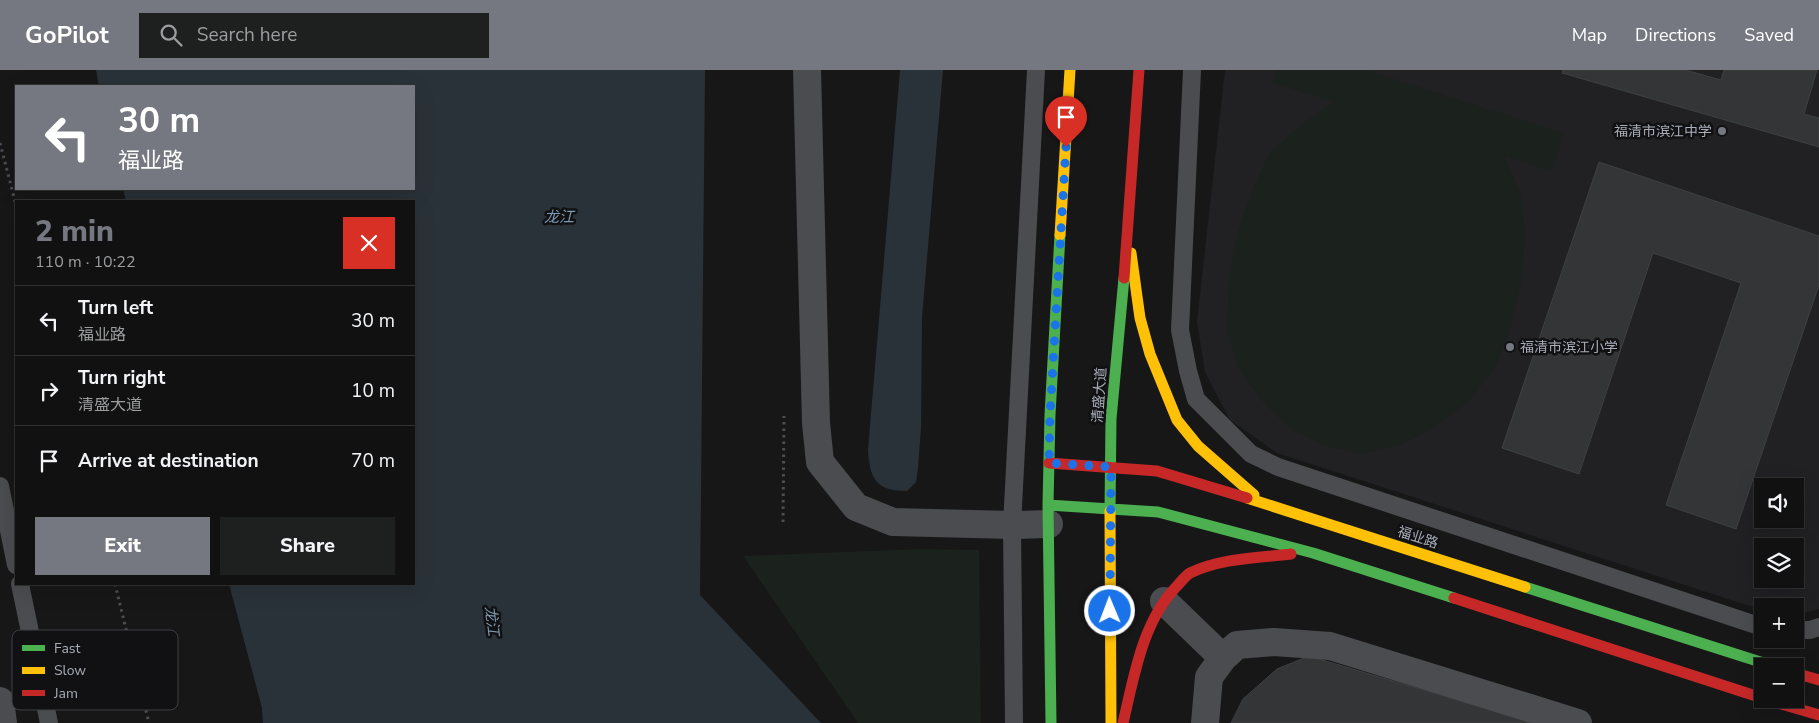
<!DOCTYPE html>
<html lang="en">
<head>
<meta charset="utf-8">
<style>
	body { margin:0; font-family:"Nunito Sans","Noto Sans SC",sans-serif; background:#1e1f1f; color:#f1f3f6; height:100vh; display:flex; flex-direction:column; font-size:19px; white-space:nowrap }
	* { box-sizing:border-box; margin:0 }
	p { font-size:16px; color:#9c9d9f }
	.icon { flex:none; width:28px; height:28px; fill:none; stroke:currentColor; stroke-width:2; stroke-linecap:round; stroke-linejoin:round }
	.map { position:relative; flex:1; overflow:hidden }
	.panel { position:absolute; left:15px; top:130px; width:400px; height:385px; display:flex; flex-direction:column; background:#111; border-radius:0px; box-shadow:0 5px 20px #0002,0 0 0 1px #303131 }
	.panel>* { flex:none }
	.top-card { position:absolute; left:15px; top:15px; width:400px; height:105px; border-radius:0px; box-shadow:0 5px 20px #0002,0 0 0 1px #303131; background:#757880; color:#fff; overflow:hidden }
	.controls { position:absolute; left:1754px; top:408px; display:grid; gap:10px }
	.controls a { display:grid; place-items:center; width:50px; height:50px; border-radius:0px; background:#111; box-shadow:0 5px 20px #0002,0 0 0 1px #303131; font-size:25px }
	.pin { position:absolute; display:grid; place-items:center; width:42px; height:42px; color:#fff; margin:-51px -21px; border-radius:50% 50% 50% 0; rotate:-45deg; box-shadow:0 0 5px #0007 }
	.pin .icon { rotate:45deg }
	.me { position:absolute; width:55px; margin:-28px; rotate:359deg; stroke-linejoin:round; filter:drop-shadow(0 0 4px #0008) }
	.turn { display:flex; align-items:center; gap:18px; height:105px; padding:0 20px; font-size:22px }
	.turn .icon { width:65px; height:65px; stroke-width:2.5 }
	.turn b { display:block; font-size:35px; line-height:42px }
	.round { display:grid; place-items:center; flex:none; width:52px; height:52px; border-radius:0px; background:#1e1f1f }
	.head { display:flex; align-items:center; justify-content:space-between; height:85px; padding:0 20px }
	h1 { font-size:30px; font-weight:800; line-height:38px; color:#757880 }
	.primary-button { display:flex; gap:10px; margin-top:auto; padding:10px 20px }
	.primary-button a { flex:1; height:58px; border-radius:0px; background:#757880; color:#fff; font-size:20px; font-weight:800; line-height:58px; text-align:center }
	.primary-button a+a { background:#1e1f1f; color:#f1f3f6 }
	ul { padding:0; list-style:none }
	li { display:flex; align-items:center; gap:15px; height:70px; padding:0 20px; border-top:1px solid #303131 }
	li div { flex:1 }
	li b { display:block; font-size:19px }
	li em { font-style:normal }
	header { display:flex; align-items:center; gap:30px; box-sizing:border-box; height:70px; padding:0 25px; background:#757880; color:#fff }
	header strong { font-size:24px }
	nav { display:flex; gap:28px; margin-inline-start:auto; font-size:18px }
	.search { width:350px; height:45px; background:#1e1f1f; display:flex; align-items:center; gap:12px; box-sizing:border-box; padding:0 18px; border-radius:0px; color:#9c9d9f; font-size:19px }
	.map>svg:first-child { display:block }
	.built { fill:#212124; fill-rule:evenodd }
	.green { fill:#1b211c }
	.water { fill:#2a3239 }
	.building { fill:#343537; stroke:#3f4043 }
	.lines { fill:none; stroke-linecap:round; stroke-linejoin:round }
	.path { stroke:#4d4e52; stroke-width:3; stroke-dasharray:2.5 4; stroke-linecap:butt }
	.lane { stroke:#4b4c50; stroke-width:18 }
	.street { stroke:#4b4c50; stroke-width:28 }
	.fast { stroke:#4caf50; stroke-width:11 }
	.slow { stroke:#ffc107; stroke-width:11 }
	.jam { stroke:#c62828; stroke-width:11 }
	.route { stroke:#1a73e8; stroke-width:9; stroke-dasharray:0 16.2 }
	.poi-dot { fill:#757880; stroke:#111113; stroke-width:2 }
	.labels { text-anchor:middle; stroke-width:5; stroke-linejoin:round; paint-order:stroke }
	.poi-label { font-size:14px; fill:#a8adb8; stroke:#111113; text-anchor:end }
	.street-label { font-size:14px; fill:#a8adb8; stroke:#111113 }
	.water-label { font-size:15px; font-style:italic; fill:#7f9bb3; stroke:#111113 }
	.key { fill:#111113; stroke:#3e4045; stroke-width:1 }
	.key-label { font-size:14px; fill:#a8adb8 }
</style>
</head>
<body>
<header>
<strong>GoPilot</strong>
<div class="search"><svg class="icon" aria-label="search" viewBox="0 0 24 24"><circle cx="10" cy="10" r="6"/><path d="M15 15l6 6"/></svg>Search here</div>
<nav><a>Map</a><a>Directions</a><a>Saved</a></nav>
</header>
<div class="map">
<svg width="1819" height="653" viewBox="0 0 1819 653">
	<rect width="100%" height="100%" fill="#171717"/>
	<path class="built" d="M1225 0H1819V539L1795 545V536H1762V540L1277 383 1230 350 1205 302 1197 252ZM1762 416H1795V449H1762ZM1762 476H1795V509H1762Z"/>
	<path class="green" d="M1276 0H1365L1564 63 1552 101 1504 86 1522 127 1525 171 1521 213 1511 256 1496 296 1470 330 1435 357 1402 374 1361 384 1326 376 1292 360 1264 333 1238 298 1227 260 1229 209 1237 165 1252 121 1271 81 1305 52 1335 32 1273 13Z
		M920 479 979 480 981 653H858L743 486Z"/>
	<path class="water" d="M96 0H705L700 525 821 653H263L262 638 229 514H414V131H126L123 119H414V16H99Z
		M900 0H943L922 247 921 358 918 398 916 412 907 421C875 421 870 408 868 380Z"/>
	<path class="building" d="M1563 0H1685L1721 10 1724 0H1817L1804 44 1819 48V77L1562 3Z
		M1599 92 1819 166V215L1736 459 1666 435 1741 213 1653 183 1579 404 1502 378Z
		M1309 586 1484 638 1532 653H1231L1243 629 1277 599Z"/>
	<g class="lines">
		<path class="path" d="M0 73 16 135
			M783 452 784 346
			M115 514 149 653"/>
		<path class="lane" d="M1192 0 1180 260 1188 301 1196 329 1251 384 1278 397 1762 557
			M0 416 16 495
			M20 514 49 653
			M1795 560H1810L1819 557
			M1014 653 1012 455 1036 0"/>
		<path class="street" d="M807 0 816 353 820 392 856 437 893 452 1012 455 1049 454
			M1164 531 1223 588
			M0 631 3 653
			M1205 653 1209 607 1223 588 1237 575 1274 572 1330 576 1578 653"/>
		<path class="fast" d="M1048 435 1158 442 1313 483 1454 528
			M1110 441 1111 349 1124 208
			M1525 517 1773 596
			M1051 653 1048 435 1050 345 1060 165"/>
		<path class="slow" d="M1060 165 1070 0
			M1131 183 1140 248 1150 284 1177 350 1198 376 1254 425
			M1247 428 1525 517
			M1110 441 1111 653"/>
		<path class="jam" d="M1124 208 1139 0
			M1049 393 1157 401 1247 428
			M1454 528 1762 628
			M1795 603 1819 610
			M1764 629 1819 645
			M1123 653C1134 607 1142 552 1177 516 1181 512 1185 506 1190 503 1221 488 1258 488 1291 484"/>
	</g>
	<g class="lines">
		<path class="route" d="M1066 77 1050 345 1049 393 1111 397 1110 541"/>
	</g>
	<g class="poi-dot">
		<circle cx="1722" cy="61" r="5"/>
		<circle cx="1510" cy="277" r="5"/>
	</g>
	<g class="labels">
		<g class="poi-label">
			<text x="1712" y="66">福清市滨江中学</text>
			<text x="1520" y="282" text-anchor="start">福清市滨江小学</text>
		</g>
		<g class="street-label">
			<text transform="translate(1099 325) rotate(-86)" y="5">清盛大道</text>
			<text transform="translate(1418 467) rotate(18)" y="5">福业路</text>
		</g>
		<g class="water-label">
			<text x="559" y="152">龙江</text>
			<text transform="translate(492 551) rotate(83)" y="5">龙江</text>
		</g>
	</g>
	<rect x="12" y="560" width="166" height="80" rx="8" class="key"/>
	<rect x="22" y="575" width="23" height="6" fill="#4caf50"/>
	<rect x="22" y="597" width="23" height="7" fill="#ffc107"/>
	<rect x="22" y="620" width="23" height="6" fill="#c62828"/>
	<g class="key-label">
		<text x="54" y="583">Fast</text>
		<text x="54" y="605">Slow</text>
		<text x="54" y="628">Jam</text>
	</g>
</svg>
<div class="controls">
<a><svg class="icon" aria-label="sound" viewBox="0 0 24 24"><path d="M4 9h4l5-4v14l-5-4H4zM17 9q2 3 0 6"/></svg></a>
<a><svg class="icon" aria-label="layers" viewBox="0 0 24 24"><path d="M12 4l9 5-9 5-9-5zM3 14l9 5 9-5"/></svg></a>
<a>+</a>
<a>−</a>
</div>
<div class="pin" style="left:1066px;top:77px;background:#d93025"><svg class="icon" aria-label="arrive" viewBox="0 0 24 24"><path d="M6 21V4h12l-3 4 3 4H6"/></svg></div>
<svg class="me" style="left:1110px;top:541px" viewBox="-20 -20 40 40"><circle r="17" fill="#1a73e8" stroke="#fff" stroke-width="3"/><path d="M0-11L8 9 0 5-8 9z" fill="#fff"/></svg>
<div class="top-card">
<div class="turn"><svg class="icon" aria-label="left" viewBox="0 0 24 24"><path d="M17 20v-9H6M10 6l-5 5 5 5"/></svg><div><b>30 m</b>福业路</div></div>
</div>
<section class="panel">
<div class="head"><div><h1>2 min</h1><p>110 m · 10:22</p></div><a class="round" style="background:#d93025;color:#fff"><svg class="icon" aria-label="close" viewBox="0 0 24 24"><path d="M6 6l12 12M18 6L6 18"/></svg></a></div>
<ul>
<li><svg class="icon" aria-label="left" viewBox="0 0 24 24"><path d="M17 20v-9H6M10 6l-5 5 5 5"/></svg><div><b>Turn left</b><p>福业路</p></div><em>30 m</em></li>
<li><svg class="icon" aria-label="right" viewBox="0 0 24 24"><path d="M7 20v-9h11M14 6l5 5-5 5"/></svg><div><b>Turn right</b><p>清盛大道</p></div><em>10 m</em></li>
<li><svg class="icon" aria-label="arrive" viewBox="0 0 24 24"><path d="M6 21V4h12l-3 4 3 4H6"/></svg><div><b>Arrive at destination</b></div><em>70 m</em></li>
</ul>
<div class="primary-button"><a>Exit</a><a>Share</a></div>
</section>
</div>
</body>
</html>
